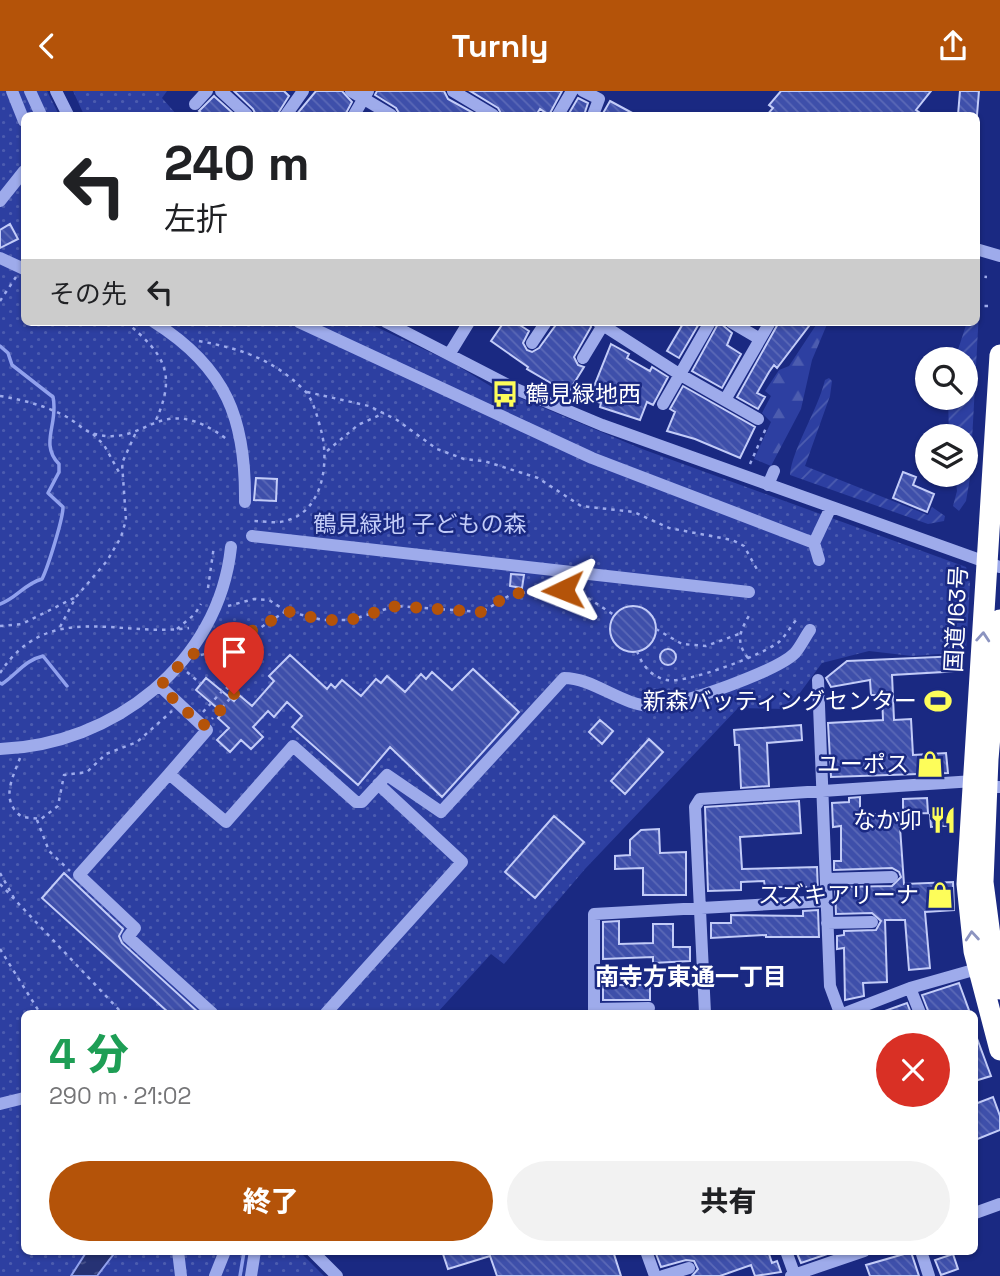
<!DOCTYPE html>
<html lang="ja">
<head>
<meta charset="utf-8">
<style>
	body { margin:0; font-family:"Space Grotesk","Noto Sans JP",sans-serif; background:#f2f2f2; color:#202124; height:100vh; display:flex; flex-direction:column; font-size:26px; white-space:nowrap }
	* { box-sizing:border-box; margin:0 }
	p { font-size:23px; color:#757577 }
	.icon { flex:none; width:38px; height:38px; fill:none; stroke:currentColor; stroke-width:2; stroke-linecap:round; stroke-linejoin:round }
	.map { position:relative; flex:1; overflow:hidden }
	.drawer { position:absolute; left:21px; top:919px; width:957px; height:245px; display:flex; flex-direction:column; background:#fff; border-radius:10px; box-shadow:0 2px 5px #0004 }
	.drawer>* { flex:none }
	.banner { position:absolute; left:21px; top:21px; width:959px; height:214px; border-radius:10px; box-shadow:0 2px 5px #0004; background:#fff; color:#202124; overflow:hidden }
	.fabs { position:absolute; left:915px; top:256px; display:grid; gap:14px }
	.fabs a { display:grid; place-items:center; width:63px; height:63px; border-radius:50%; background:#fff; box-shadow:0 2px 5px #0004; font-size:35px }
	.pin { position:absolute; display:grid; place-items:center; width:60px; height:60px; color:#fff; margin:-72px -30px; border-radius:50% 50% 50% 0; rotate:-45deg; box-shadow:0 0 7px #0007 }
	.pin .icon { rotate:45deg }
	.me { position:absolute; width:77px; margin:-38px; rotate:268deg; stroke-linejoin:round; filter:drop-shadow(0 0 5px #0008) }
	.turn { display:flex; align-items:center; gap:24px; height:147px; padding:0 28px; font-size:32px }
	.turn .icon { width:91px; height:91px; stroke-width:2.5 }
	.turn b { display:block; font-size:49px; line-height:60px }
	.then { display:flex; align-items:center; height:66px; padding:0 28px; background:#0003; gap:14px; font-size:26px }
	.round { display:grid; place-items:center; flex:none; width:74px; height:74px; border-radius:37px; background:#f2f2f2 }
	.summary { display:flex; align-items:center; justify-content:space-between; height:119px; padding:0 28px }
	h1 { font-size:42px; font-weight:800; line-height:52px; color:#1e9e55 }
	.primary-button { display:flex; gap:14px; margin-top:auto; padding:14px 28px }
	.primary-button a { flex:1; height:80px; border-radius:42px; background:#b45309; color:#fff; font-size:28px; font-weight:800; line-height:80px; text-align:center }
	.primary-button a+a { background:#f2f2f2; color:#202124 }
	header { display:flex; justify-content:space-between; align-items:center; height:91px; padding:0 28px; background:#b45309; color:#fff; font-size:32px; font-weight:800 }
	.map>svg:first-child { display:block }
	.grass { fill:url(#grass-dots) }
	.forest { fill:url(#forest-firs) }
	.garden { fill:url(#garden-furrows) }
	.water { fill:url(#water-ripples); stroke:#91a1ed; stroke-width:2 }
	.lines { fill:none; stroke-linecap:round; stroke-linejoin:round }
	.stream { stroke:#91a1ed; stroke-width:3.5 }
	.building { fill:url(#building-back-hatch); stroke:#c3ccf8; stroke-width:2 }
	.path { stroke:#9eabeb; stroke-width:2.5; stroke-dasharray:3.5 5; stroke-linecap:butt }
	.minor { stroke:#9eabeb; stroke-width:12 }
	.highway { stroke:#fff; stroke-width:21 }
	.oneway { stroke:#8c94c0 }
	.route { stroke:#b45309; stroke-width:12; stroke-dasharray:0 21.6 }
	.labels { text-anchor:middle; stroke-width:5; stroke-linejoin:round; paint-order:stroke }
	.poi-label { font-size:23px; fill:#fff; stroke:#1a2982; text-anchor:end }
	.park-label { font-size:23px; fill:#c3ccf8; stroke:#1a2982 }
	.street-label { font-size:23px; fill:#fff; stroke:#1a2982 }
	.neighbourhood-label { font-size:24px; font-weight:bold; fill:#fff; stroke:#1a2982 }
</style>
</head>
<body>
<header><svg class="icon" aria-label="back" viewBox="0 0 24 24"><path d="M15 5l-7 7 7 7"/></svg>Turnly<svg class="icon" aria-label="share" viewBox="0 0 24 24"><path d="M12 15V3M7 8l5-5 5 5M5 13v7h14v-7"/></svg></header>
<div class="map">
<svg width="1000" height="1185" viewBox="0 0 1000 1185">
	<defs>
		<pattern id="grass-dots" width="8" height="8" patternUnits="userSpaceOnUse" patternTransform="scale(1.75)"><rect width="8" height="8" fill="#2d3fa1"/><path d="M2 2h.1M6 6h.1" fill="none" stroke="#4c5caf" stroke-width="1.8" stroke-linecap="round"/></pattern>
		<pattern id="forest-firs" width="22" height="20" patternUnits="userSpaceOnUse" patternTransform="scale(1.75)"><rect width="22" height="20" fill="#2d3fa1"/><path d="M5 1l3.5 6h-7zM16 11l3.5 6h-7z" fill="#4c5caf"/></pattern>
		<pattern id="garden-furrows" width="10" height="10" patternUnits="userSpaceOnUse" patternTransform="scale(1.75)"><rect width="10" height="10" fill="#2d3fa1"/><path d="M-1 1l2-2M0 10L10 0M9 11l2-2" fill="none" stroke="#4c5caf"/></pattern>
		<pattern id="water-ripples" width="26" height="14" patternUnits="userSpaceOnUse" patternTransform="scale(1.75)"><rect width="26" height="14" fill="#263274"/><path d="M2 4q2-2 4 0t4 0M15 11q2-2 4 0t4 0" fill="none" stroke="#475189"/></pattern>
		<pattern id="building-back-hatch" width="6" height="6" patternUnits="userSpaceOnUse" patternTransform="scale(1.75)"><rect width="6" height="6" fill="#3e4faa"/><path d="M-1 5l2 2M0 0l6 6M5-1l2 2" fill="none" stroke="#5b69b7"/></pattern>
	</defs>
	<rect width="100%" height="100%" fill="#1a2982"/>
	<path class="grass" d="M0 0H47L59 24H24V231H366L453 272 505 304 508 302 642 358 966 476 970 492 966 561 912 565 869 560 822 572 788 618 738 617 585 778 504 873 491 863 437 922H24V1160H253L249 1185H0Z
		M73 0H167L162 7 177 24H84Z
		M257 1160H299L324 1185H253Z"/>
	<path class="forest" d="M818 231H828L812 269 801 318 771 375 754 368 771 331 762 322 771 305 765 300 779 279 789 275Z"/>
	<path class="garden" d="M979 220 970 387 966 410 959 420 953 415 957 400 955 383H966V345H949L948 306H966V268H955L967 231H976Z
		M829 287 832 290 830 305 805 375 928 424 932 416 945 425 944 430 928 433 790 384C792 358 817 321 825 289Z"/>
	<path class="water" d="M87 1160H116L97 1185H71Z"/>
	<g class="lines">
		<path class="stream" d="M0 255 8 262 12 274 53 306C59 332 39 353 59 373V381L48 402 63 416C63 428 48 476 42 488 24 493 17 507 0 513
			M0 592 2 593C17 583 25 569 43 565L67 595
			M240 1185 244 1161"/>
	</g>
	<path class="building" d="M234 0H284L289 5 277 24H256L253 18Z
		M316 0H342L352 11 345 24H296Z
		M377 0H444L448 8 477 24H400L396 17 375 4Z
		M470 0H562L549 24 540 18 536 24H502L498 17Z
		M781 0H931L916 19 923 24H767L773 17 769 14Z
		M960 0H979L977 24H958Z
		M214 5 215 6 235 24H204L199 20Z
		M578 7 588 12 584 24H568Z
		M610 10 636 24H602Z
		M10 133 18 148 0 157V139Z
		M504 231H515L529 240 523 252 527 259 532 261 539 257 558 231 590 233 591 236 574 266 578 274 584 276 568 302 527 278 528 276 491 250Z
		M684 231H700L679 267 667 260Z
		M719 231 732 242 727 254 741 263 722 297 692 280Z
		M779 231H812L777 277 774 274 769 281 757 302 765 306 758 318 737 306Z
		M611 253 629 263 627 267 650 280 652 276 668 286 653 314 647 311 640 329 600 316 601 312 589 308Z
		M683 295 755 336 740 367 695 348 667 340 675 321 670 318Z
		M903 381 916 386 913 394 934 403 927 421 893 407Z
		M256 387 277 388 276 410 254 409Z
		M511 483 524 484 522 497 510 495Z
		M610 538a23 23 0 1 1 46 0a23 23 0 1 1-46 0Z
		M660 566a8 8 0 1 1 16 0a8 8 0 1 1-16 0Z
		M290 564 327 598 331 593 335 597 342 589 361 605 376 588 381 592 387 585 405 601 421 583 426 588 432 581 452 599 473 578 519 621 442 706 390 656 358 694 292 636 302 625 287 611 274 626 268 620 253 636 263 646 251 658 241 649 230 661 217 649 229 637 218 627 223 622 196 599 206 587 234 610 239 604 252 615 274 590 269 585Z
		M960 565 961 580 892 584 894 629 911 628 913 664 946 662 948 682 831 686 828 632 883 629 882 604H871L870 589 831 596 826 587 847 570Z
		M600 629 613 640 602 653 589 641Z
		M801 634 802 649 767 652 769 695 741 697 739 654H735L734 639Z
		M649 648 663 661 625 703 611 690Z
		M860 706V724L899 722 904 793 953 791 954 819 925 821 930 877 909 879 905 829H885L887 891 863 892 864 905 845 909 844 857 837 858V845L844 844V840L876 839 881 830 872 822 836 823 835 796 892 795 901 786 899 781 892 777 834 779V770H841V735L833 736 832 712 849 711V707Z
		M927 707 928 722 903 723V708Z
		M799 710 801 742 740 746 742 778 817 776 818 802H806V796H765L764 790 741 791V799L708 800 705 716Z
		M954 722 955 734 931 736 930 724Z
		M554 725 584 751 535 807 505 781Z
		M659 738 660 762 686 761V804H643V777L615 778V765L630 764V749L641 739Z
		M64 782 123 838 119 845 122 852 199 922H169L42 807Z
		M818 819 819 846H766V844L711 847V832H731V824L803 825V820Z
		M619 830V853L653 852V833H673V856H690V870L653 872V866L603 868V831Z
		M959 892 970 922H929L922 904Z
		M603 894H650V909H603Z
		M907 912 911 922H882V921Z
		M975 942 991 985 975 990Z
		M993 1006 1000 1025V1039L975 1049V1013Z
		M442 1160H613L621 1185H497L490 1165 448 1178Z
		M655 1160H768L772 1172 777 1170 781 1181 755 1185 751 1174 720 1185H692L698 1178 694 1170 686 1169 661 1176Z
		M796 1160H836L801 1172Z
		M911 1161 919 1185H870L866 1174Z
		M953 1163 958 1178 941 1184 935 1169Z"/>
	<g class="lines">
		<path class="path" d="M976 185 987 186
			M0 210 16 186
			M976 215H990
			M126 231C164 263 177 282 156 329
			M199 250C242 258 273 268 305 300 313 308 318 328 321 339 330 372 323 425 280 431 272 432 262 430 253 430
			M307 301 369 315 397 329 437 358 464 368 484 370 538 387 581 415 634 421 669 437 732 449 744 455 759 482
			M0 305C24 309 46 315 67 326 76 331 85 341 95 343 149 357 158 297 228 349
			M93 343 104 354 120 383
			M327 360 358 334 384 322
			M750 373 766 337
			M208 497 214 455
			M228 515 254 508 269 509 286 520 323 529H350L396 515 482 521 510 504 541 499 563 500 585 505 614 524
			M0 535 22 533 76 506
			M60 536 76 506 107 470 121 446 126 429 122 372 137 339
			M177 538 195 523 201 513
			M656 538 682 553 706 555 739 543
			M637 560C642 574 651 586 667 589 686 593 766 563 780 550 786 544 791 535 797 528
			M201 564 209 562 222 550 260 537 286 520
			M748 567C734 549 741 539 751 521
			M187 581 201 593
			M0 582C48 508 120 547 189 537
			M203 621 226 596 234 603 212 628
			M20 667C12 688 0 710 22 726L41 728 58 715 64 684 87 681 106 663 137 651 172 620
			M37 729 49 760 70 780
			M0 782 14 807
			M0 793 122 922
			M0 858 40 922"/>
		<path class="minor" d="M12 0 24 30
			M30 0 41 24
			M56 0 68 24
			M221 0 247 24
			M351 0 391 24
			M453 0 493 24
			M583 0 599 8 593 24
			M195 13 207 0
			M286 24 303 0
			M354 24 368 0
			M558 24 572 0
			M0 110 24 80
			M976 158 1000 165
			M0 167 24 178
			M154 231C227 277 246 329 245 411
			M299 231 592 367 814 452
			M386 231 516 298 602 334 1000 476
			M598 231 679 283 758 328
			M731 231 760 248
			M532 252 546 231
			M450 262 469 231
			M583 267 603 234
			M725 309 770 231
			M663 313 710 231
			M768 394 774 380
			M252 445 749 501
			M819 469 814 452 831 416
			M818 589 830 895 840 922
			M160 595 207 639 169 683
			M0 658C113 654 219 572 231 456
			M826 788 892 786
			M827 832 872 831
			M910 897 920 922
			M594 918 649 917
			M212 922 128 846 135 837 79 784 169 683 226 731 293 655 356 711H362L387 684 441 721 564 587C595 587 622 616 655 615 682 614 777 580 795 562 801 555 805 546 810 539
			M326 922 462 771 378 693
			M594 922V823L826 810
			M705 922 695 716 700 708 974 690 987 696H1000
			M845 922 910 897 984 876
			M0 1013 24 1007
			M975 1122 1000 1113
			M178 1160 181 1185
			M312 1160 337 1185
			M646 1160 655 1185
			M786 1160 795 1185
			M921 1160 929 1185
			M215 1185 225 1160
			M251 1185 255 1160
			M663 1185 689 1177
			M791 1185 864 1160"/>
		<path class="highway" d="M1000 264 967 793 974 860 1000 959
			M1000 529 988 668 983 791 994 875 1000 898"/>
	</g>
	<defs><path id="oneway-chevron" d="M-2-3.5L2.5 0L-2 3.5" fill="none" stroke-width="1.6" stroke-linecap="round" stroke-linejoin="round" transform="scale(1.75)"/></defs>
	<g class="oneway">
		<use href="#oneway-chevron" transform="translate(983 546) rotate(-86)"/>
		<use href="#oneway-chevron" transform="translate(972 845) rotate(-95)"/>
	</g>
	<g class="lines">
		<path class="route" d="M234 603 214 627 202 635 160 595 190 563 209 562 222 550 260 537 286 520 323 529H350L396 515 482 521 510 503 563 499"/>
	</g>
	<defs>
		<symbol id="bus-bare" viewBox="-9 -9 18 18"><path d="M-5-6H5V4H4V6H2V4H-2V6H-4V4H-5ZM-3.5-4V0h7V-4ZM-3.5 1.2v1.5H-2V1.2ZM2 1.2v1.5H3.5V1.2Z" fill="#fdfd5a" stroke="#1a2982" stroke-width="2.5" paint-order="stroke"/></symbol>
		<symbol id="stadium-bare" viewBox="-9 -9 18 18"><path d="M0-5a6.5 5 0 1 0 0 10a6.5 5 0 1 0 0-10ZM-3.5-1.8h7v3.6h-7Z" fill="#fdfd5a" stroke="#1a2982" stroke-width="2.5" paint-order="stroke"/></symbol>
		<symbol id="shop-bare" viewBox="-9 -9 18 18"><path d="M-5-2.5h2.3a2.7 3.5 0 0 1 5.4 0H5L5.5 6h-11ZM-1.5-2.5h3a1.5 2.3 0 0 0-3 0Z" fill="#fdfd5a" stroke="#1a2982" stroke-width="2.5" paint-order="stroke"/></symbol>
		<symbol id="restaurant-bare" viewBox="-9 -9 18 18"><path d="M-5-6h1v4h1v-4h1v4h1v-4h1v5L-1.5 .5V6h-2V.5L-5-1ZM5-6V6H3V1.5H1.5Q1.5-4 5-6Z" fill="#fdfd5a" stroke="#1a2982" stroke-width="2.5" paint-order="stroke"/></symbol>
	</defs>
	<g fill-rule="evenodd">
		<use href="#bus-bare" x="486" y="284" width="38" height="38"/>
		<use href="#stadium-bare" x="919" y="591" width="38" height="38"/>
		<use href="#shop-bare" x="911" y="654" width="38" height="38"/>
		<use href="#restaurant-bare" x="924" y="710" width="38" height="38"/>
		<use href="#shop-bare" x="921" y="785" width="38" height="38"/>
	</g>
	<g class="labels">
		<g class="poi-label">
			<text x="526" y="311" text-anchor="start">鶴見緑地西</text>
			<text x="917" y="618">新森バッティングセンター</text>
			<text x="909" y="681">ユーポス</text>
			<text x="922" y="737">なか卯</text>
			<text x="919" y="812">スズキアリーナ</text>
		</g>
		<g class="park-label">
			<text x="420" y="441">鶴見緑地 子どもの森</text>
		</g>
		<g class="street-label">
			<text transform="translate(956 528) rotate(-87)" y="8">国道163号</text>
		</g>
		<g class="neighbourhood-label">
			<text x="691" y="894">南寺方東通一丁目</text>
		</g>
	</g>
</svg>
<div class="fabs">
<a><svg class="icon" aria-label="search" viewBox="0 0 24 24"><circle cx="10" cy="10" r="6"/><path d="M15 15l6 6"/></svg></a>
<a><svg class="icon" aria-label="layers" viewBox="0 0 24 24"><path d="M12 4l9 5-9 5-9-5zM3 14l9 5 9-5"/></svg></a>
</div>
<div class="pin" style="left:234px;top:603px;background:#d93025"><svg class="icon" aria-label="arrive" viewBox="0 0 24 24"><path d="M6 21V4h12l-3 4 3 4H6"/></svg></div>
<svg class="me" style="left:563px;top:499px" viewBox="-20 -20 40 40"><path d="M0-17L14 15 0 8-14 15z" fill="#b45309" stroke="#fff" stroke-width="4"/></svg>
<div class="banner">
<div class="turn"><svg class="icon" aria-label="left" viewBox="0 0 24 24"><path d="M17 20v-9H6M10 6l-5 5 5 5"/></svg><div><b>240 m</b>左折</div></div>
<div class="then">その先<svg class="icon" aria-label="left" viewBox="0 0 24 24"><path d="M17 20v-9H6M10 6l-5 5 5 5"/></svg></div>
</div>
<section class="drawer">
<div class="summary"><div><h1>4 分</h1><p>290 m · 21:02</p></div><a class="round" style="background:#d93025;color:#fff"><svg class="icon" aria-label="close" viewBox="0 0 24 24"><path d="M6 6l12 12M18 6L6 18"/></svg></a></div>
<div class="primary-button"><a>終了</a><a>共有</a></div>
</section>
</div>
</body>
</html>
